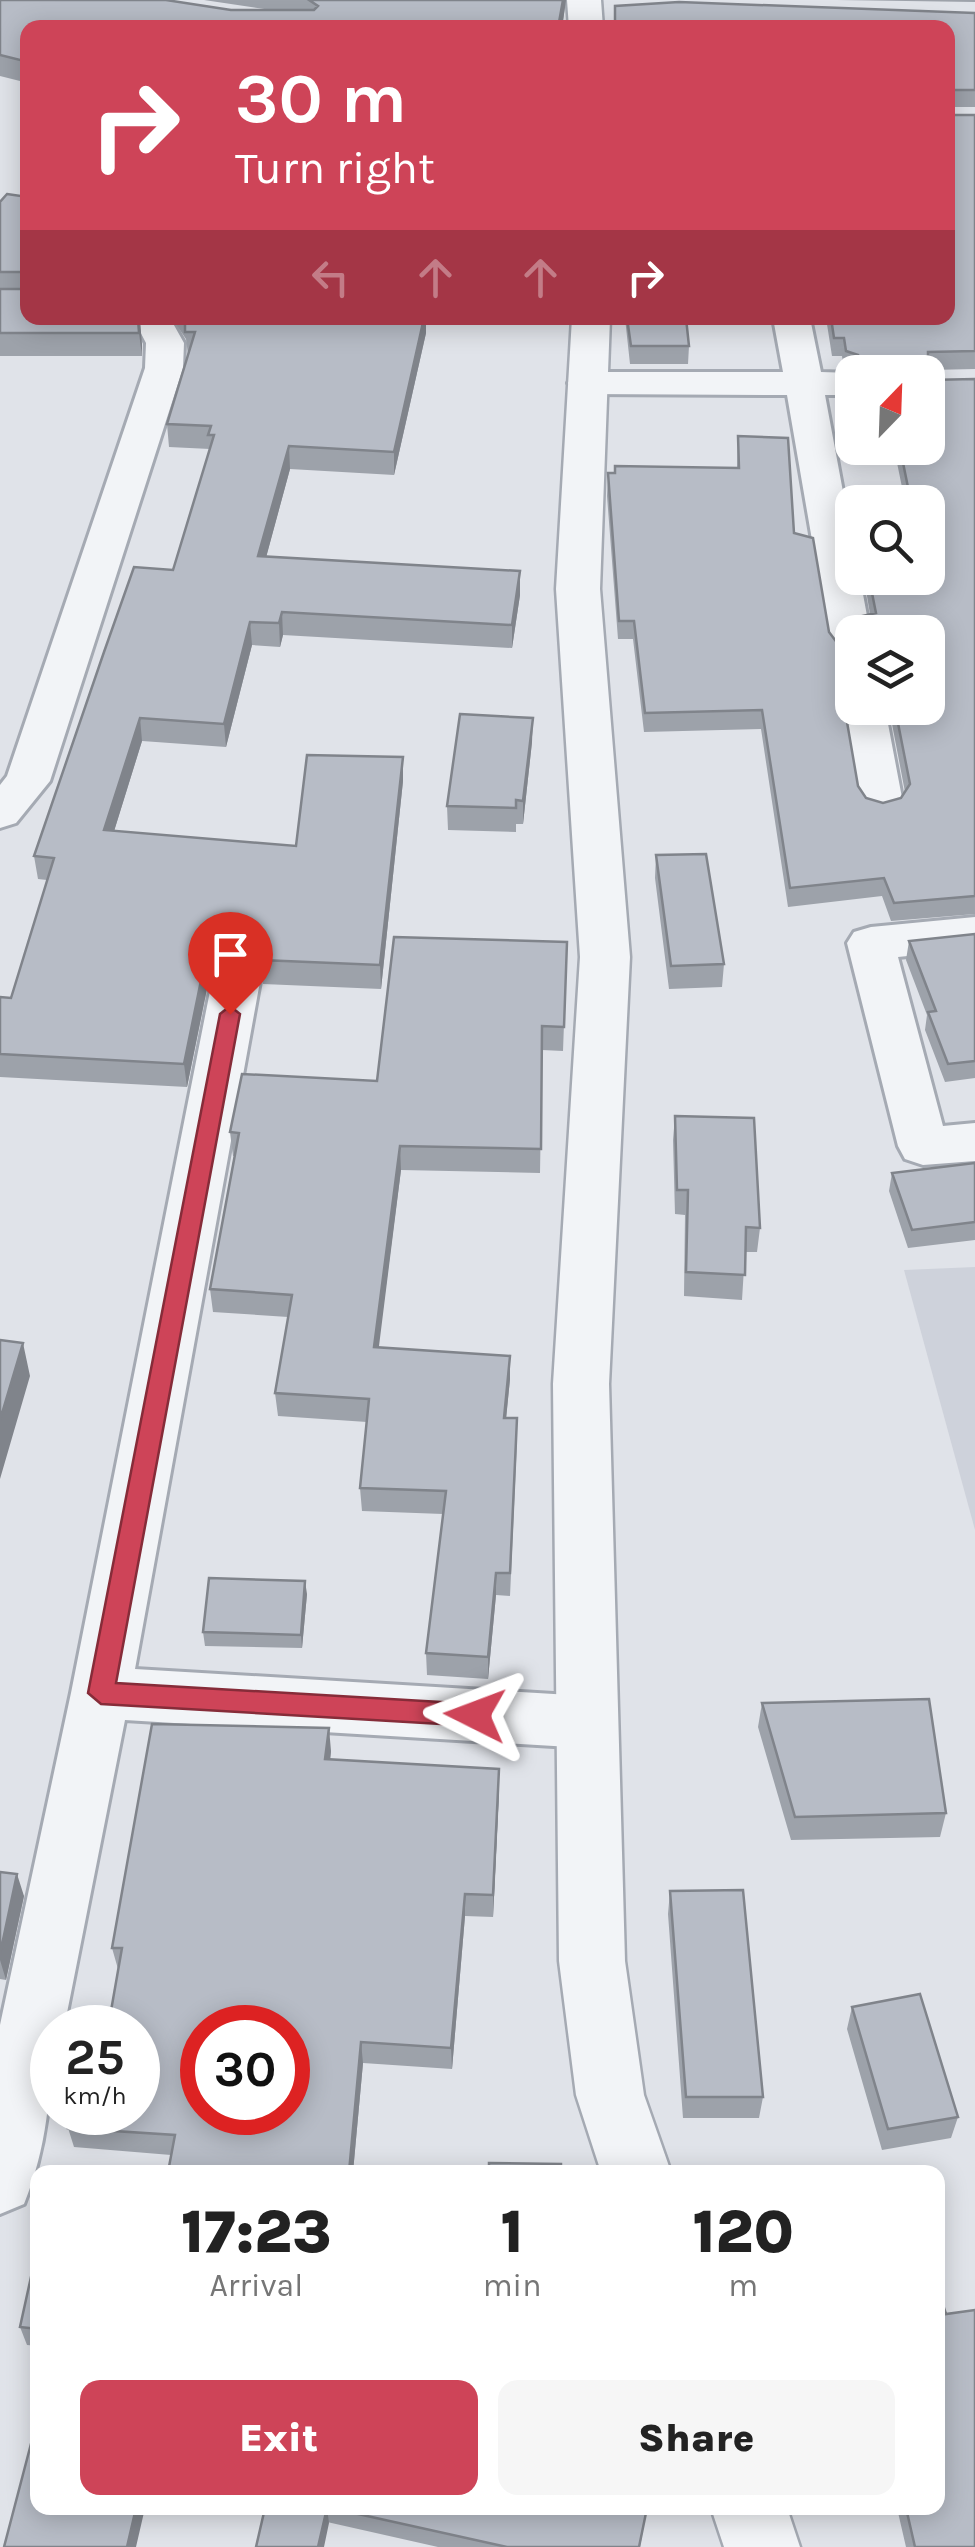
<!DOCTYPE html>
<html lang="en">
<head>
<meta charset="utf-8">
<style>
	body { margin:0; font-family:Karla,sans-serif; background:#f6f6f6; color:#222; height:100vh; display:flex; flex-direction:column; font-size:38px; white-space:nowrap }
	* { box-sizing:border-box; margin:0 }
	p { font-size:32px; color:#767676 }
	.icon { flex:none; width:55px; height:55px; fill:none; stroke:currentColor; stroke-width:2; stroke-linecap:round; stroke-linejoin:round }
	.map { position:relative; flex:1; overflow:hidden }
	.drawer { position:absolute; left:30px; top:2165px; width:915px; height:350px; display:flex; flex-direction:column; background:#fff; border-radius:20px; box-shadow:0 5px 25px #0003 }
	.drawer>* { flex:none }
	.guide { position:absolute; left:20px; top:20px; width:935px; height:305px; border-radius:20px; box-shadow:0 5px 25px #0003; background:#ce4458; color:#fff; overflow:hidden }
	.needle { width:65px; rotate:23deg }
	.controls { position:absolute; left:835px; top:355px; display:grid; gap:20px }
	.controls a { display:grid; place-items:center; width:110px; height:110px; border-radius:20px; background:#fff; box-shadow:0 5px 25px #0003; font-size:50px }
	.speed { position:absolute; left:30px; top:2005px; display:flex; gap:20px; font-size:50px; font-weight:700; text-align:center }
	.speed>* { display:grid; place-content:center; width:130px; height:130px; border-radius:50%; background:#fff; box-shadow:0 5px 25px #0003; line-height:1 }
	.speed small { font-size:25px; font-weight:400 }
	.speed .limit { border:15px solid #d22; background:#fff; color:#111 }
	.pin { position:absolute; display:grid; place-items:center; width:85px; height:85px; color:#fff; margin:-102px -42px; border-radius:50% 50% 50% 0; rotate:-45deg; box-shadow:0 0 10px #0007 }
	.pin .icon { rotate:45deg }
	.me { position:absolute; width:110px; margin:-55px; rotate:273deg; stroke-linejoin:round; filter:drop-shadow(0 0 8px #0008) }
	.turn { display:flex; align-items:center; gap:35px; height:210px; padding:0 50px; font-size:45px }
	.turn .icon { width:130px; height:130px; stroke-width:2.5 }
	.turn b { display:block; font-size:70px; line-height:85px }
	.lanes { display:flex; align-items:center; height:95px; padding:0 50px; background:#0003; justify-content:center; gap:50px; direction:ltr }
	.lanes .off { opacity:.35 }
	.eta { display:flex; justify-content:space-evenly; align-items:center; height:170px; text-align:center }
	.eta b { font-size:60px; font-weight:800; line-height:70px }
	.cta { display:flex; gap:20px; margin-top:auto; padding:20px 50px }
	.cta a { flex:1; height:115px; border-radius:20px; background:#ce4458; color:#fff; font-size:40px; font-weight:800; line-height:115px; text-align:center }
	.cta a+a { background:#f6f6f6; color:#222 }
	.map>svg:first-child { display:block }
	.built { fill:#ced2db }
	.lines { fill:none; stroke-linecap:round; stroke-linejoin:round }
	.minor-casing { stroke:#a5aab3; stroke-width:6 }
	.tertiary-casing { stroke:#a5aab3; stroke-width:5 }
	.minor { fill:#f2f4f7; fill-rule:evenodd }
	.tertiary { fill:#f2f4f7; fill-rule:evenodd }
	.wall { fill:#9da2aa }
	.shaded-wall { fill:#80848b }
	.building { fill:#b7bcc6; stroke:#80848b; stroke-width:2.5; fill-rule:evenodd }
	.route { fill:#ce4458; stroke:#862c39; stroke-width:2.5 }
</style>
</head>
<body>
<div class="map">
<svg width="975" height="2547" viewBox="0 0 975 2547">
	<rect width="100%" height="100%" fill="#e0e3e9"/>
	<path class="built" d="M975 1267V1530L904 1270Z"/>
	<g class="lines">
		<defs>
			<path id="minor" d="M133 318H170L184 343 183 368 50 781 16 823 0 828V785L7 776 145 368 146 343Z
				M773 318H810L821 372 852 373V395H825L852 540V578H860L870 632H852V663L837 659 831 650 787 395 587 394 574 391 568 383 574 375 587 372H783Z
				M852 697V708H885L903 803 897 813 881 818 865 813 859 803 841 708Z
				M975 917V949L898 957 943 1126 975 1123V1161L923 1165 905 1159 898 1146 847 943 854 932 871 927Z
				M237 959 254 964 261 976 135 1669 587 1696 608 1704 617 1722 608 1740 587 1748 125 1720 64 2028H52C52 2087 47 2149 24 2204L0 2214V2025L71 1693 213 976 220 964Z"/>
			<path id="tertiary" d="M567 0H601L603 28H569Z
				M572 318H610L600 589 630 957 609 1384 625 1961 644 2095 671 2172H601L576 2095 559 1961 553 1384 580 957 556 589Z
				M711 2508H787L800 2547H724Z"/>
		</defs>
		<use href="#minor" class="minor-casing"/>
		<use href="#tertiary" class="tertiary-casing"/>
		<use href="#minor" class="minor"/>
		<use href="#tertiary" class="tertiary"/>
	</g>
	<path class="wall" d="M0 0 231 10H271L204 0H566L562 28H28V83L0 76Z
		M837 0H975V2Z
		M615 6 975 13V107H948V115H975V369L928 370V380L975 379V914L891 921 882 896 788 907 761 729 644 732 633 639H618L607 496 608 473 737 468 738 436 794 533 829 632 838 644 852 648V695V693L843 701 858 786 866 798 883 803 901 798 905 792 889 708H928V632H856L858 617 870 614 864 578H928V502H905L894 448H928V372H854L844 369 842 356H832L826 318H948V28H614Z
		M0 202 140 321 142 356H0Z
		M172 318H426V333L394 475 290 469 266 557 520 595 512 648 283 635 280 647 252 645 226 747 142 741 114 831 296 846 403 781 381 989 263 984 262 971 257 962 236 955 219 960 210 974 187 1087 0 1077V997L11 998 47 880 38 879 34 856 173 570 210 449 169 447 167 424 188 355 186 339Z
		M625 318H686L689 346 688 364H630Z
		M852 380V425L848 399 850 381Z
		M532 742 523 824H516V832L448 830 447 806Z
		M656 855 724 964 722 987 669 989 655 878Z
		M975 934V1078L945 1082 925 1030 927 1015 906 960 909 941Z
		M567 942 563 1051 542 1050 540 1173 401 1170 378 1347 510 1379 506 1418 517 1441 510 1596 496 1595 488 1679 427 1675 426 1653 443 1514 362 1511 360 1488 367 1422 278 1416 275 1393 288 1317 213 1312 210 1289 234 1156H233L230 1132 377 1081Z
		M675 1116 760 1228 757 1252H745L742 1300 684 1296 685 1215 675 1214 673 1140Z
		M975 1163V1240L908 1248 889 1191 892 1173Z
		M307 1594 302 1648 205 1646 203 1632Z
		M762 1703 946 1813 940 1837 791 1840 758 1727Z
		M331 1751 330 1759 499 1792 493 1917 465 1916 452 2069 363 2063 353 2172H168L171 2155 74 2147 68 2128 138 2112 118 1969 112 1948Z
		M0 1872 24 1896 6 1980 0 1979Z
		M670 1891 763 2097 759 2118H683L668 1914Z
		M852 2007 958 2117 951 2138 882 2150 847 2029Z
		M38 2245V2346L27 2345 20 2327Z
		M946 2314 975 2547H906L897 2508H938Z
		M265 2508H647L640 2547H438Z"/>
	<path class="shaded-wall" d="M563 0H566L562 28H558Z
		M424 318H426V333L394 475V452Z
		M140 321 142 344V356L139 333Z
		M289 446 290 469 260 580 258 556Z
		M520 571V595L512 648V625Z
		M282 612 283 635 280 647 279 623Z
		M250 622 252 645 226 747 224 724Z
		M852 676V693L838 705 841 687Z
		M140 718 142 741 107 854 104 830Z
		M533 718 532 742 523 824V801Z
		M403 757V781L381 989 380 965Z
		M234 932 236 955 219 960 210 974 187 1087 184 1064 207 951 217 937Z
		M400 1146 401 1170 376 1370 374 1347Z
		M23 1343 30 1376 0 1479V1420Z
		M510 1356V1379L504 1440V1418Z
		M496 1573V1595L488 1679V1657Z
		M305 1581 307 1594 302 1648 301 1635Z
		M329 1728 331 1751 328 1782 325 1759Z
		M499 1769V1792L493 1917V1895Z
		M17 1874 24 1896 6 1980 0 1960V1954Z
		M465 1894V1916L452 2069 451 2048Z
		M361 2042 363 2063 353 2172H349Z
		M136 2508H145L136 2547H127Z
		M327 2508 329 2523 324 2547H318Z"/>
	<path class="building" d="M0 0H166L231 10H314L318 6 309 0H563L558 28H28V62L0 55Z
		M679 2 975 13V90H948V115H975V351L928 352V380L975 379V896L894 903 884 878 790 888 762 710 645 713 634 621H619L608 473H615V466L739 468 738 436 788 438 794 533 813 538 829 632 838 644 852 648V676L841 687 858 786 866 798 883 803 901 798 910 784 895 708H928V632H858V617L876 613 869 578H928V502H911L900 448H928V372H858V355L846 351 844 338H834L831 318H948V28H615V6Z
		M7 194 28 197V318H138L139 333H0V289H27V272H0V202Z
		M185 318H424L394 452 289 446 258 556 520 571 512 625 282 612 279 623 250 622 224 724 140 718 104 830 296 846 307 755 403 757 380 965 261 960 262 951 255 939 234 932 217 937 207 951 184 1064 0 1054V997L11 998 54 858 34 856 104 652 134 567 173 570 214 435H208L211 426 167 424 195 332H185Z
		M627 318H686L689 346H631Z
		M460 714 533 718 523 801 516 800V808L447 806Z
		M706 854 724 964 671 966 656 855Z
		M975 934V1061L948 1064 928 1012 936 1011 909 941Z
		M394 937 567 942 564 1027 542 1026 541 1149 400 1146 374 1347 510 1356 504 1418H517L510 1573H496L488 1657 426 1653 446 1491 360 1488 369 1399 275 1393 292 1295 210 1289 239 1133 230 1132 242 1074 377 1081Z
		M675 1116 754 1118 760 1228 746 1227 745 1275 686 1272 688 1190H677Z
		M975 1163V1222L912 1230 892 1173Z
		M0 1340 23 1343 0 1420Z
		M209 1578 305 1581 301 1635 203 1632Z
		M929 1699 946 1813 795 1817 762 1703Z
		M152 1724 329 1728 325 1759 499 1769 493 1895 465 1894 451 2048 361 2042 349 2172H168L175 2135 68 2128 71 2112H138V2028H108L122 1948H112ZM202 2028H288V2112H202Z
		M0 1872 17 1874 0 1954Z
		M743 1890 763 2097H686L670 1891Z
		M920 1994 958 2117 888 2129 852 2007Z
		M489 2163 561 2164V2172H489Z
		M38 2245V2329L20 2327Z
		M938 2290 946 2314 975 2310V2547H915L906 2508H938Z
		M38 2417V2508H136L127 2547H4Z
		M265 2508H327L318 2547H256Z
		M331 2508H647L639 2547H507Z"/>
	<path class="route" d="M230 1006 240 1014 116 1683 475 1704 484 1707 488 1715 484 1723 475 1726 101 1704 88 1693 220 1014Z"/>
</svg>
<div class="controls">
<a><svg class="needle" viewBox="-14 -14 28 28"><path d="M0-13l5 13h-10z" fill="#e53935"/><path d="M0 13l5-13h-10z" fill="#767676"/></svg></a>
<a><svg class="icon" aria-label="search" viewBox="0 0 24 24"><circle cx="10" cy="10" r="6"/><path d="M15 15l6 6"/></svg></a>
<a><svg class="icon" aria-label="layers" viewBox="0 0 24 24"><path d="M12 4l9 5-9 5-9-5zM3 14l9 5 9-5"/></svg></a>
</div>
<div class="speed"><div>25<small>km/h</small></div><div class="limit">30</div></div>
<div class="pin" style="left:230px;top:1014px;background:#d93025"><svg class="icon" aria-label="arrive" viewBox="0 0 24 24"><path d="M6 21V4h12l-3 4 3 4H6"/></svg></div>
<svg class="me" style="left:475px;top:1715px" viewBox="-20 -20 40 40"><path d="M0-17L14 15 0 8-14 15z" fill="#ce4458" stroke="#fff" stroke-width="4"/></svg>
<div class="guide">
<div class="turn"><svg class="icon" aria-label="right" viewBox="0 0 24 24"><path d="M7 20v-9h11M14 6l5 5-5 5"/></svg><div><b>30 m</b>Turn right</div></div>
<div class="lanes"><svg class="icon off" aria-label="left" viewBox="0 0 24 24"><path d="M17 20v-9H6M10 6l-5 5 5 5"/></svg><svg class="icon off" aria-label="ahead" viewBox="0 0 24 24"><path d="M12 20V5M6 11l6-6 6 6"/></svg><svg class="icon off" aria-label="ahead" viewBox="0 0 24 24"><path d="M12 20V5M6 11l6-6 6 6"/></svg><svg class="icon" aria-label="right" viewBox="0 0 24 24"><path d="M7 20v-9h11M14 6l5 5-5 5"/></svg></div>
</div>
<section class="drawer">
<div class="eta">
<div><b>17:23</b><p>Arrival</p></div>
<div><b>1</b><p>min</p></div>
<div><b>120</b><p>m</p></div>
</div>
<div class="cta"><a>Exit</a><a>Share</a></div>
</section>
</div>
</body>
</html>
